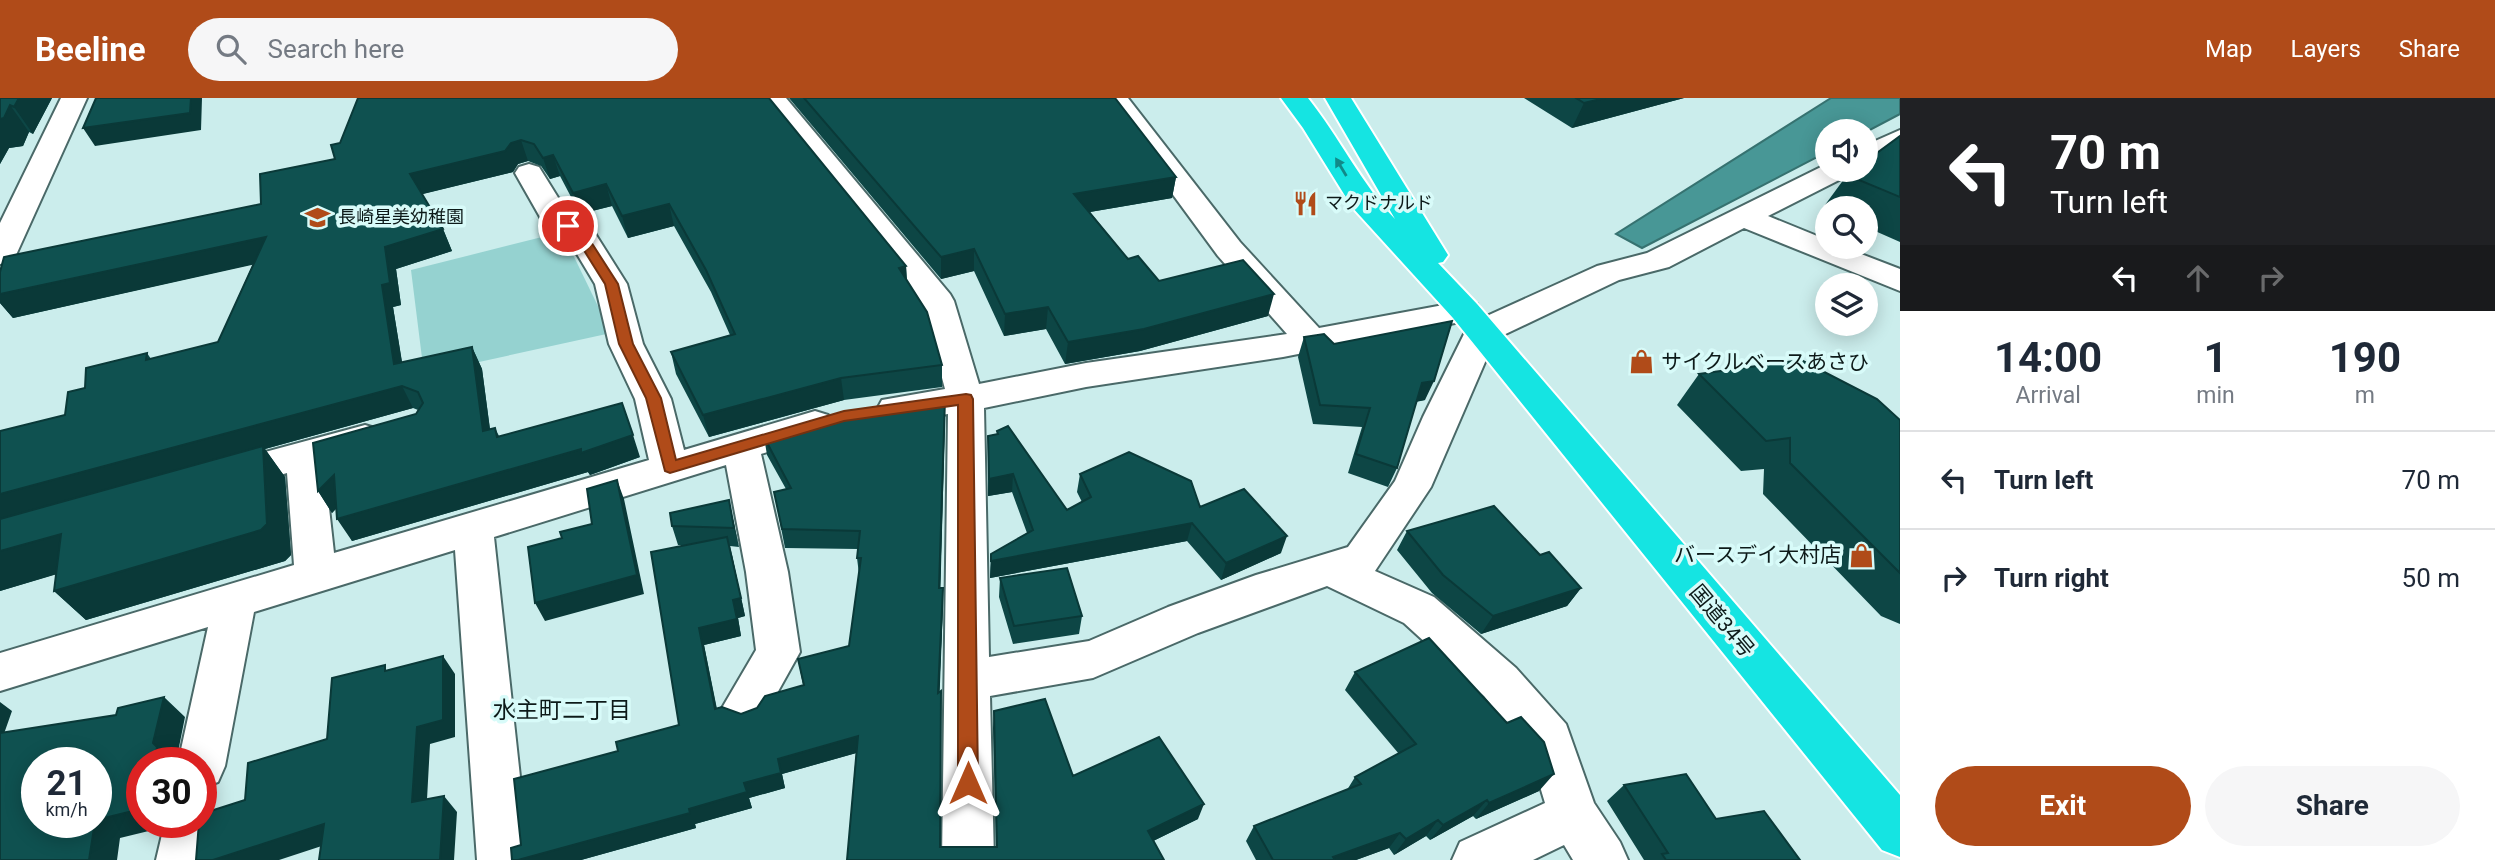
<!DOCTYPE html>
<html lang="en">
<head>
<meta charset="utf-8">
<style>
	body { margin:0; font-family:Roboto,"Noto Sans JP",sans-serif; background:#f6f6f7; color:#1f2937; height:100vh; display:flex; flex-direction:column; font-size:26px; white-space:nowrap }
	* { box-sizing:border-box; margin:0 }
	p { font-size:23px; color:#747a83 }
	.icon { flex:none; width:38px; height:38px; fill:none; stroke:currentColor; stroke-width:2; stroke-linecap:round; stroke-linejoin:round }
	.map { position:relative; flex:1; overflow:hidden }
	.side { display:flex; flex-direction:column; background:#fff; width:595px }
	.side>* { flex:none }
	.top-card { background:#202124; color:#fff; overflow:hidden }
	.tools { position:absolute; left:1815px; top:21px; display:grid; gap:14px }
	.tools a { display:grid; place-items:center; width:63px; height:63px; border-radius:50%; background:#fff; box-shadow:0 4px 18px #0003; font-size:35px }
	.speed { position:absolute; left:21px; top:649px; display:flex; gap:14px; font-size:35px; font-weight:700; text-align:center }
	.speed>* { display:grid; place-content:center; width:91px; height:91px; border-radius:50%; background:#fff; box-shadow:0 4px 18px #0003; line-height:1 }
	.speed small { font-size:18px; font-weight:400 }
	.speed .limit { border:10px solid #d22; background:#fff; color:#111 }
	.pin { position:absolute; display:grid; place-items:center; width:60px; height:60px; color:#fff; margin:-30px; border:4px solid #fff; border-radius:50%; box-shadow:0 2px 7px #0007 }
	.me { position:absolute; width:77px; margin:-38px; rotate:0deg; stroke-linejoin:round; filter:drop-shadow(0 0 5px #0008) }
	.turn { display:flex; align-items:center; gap:24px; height:147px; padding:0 35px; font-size:32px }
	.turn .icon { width:91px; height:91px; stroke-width:2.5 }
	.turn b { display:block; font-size:49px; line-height:60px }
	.lanes { display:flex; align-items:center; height:66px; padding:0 35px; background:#0003; justify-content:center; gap:35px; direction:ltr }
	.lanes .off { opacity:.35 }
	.eta { display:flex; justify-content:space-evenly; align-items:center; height:119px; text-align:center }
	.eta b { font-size:42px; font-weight:700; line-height:49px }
	.action { display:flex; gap:14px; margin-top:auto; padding:14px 35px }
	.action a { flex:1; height:80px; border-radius:42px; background:#b04b19; color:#fff; font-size:28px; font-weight:700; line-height:80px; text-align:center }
	.action a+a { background:#f6f6f7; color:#1f2937 }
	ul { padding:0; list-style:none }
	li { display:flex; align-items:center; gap:21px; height:98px; padding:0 35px; border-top:2px solid #e0e1e3 }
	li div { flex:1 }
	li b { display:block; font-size:26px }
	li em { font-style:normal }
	header { display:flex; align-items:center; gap:42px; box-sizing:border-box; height:98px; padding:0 35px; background:#b04b19; color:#fff }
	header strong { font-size:33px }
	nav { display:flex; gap:38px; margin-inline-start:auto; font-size:24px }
	.search { width:490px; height:63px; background:#f6f6f7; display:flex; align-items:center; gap:18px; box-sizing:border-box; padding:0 24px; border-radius:38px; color:#747a83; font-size:26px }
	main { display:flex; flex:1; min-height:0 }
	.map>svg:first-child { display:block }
	.green { fill:#95d2d0 }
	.water { fill:#489796; stroke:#367270; stroke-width:2 }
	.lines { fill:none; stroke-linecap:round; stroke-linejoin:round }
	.minor-casing { stroke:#4a6968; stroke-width:4 }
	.highway-casing { stroke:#fff; stroke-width:4 }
	.minor { fill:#fff; fill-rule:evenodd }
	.highway { fill:#15e4e2; fill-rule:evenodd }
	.wall { fill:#0d4645 }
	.shaded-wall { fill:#0a3938 }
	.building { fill:#0f5150; stroke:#0a3938; stroke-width:2 }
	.oneway { fill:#118988 }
	.route { fill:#b04b19; stroke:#723110; stroke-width:2 }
	.labels { text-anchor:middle; stroke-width:7; stroke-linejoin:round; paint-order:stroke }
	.far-poi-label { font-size:18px; fill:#0d1a19; stroke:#d8fbf9; text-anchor:start }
	.poi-label { font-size:21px; fill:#0d1a19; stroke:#d8fbf9; text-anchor:start }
	.street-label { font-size:21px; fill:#0d1a19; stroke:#d8fbf9 }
	.neighbourhood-label { font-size:23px; fill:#0d1a19; stroke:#d8fbf9 }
</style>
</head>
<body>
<header>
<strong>Beeline</strong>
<div class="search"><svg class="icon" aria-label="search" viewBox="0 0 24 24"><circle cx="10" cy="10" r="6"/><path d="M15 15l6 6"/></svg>Search here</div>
<nav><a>Map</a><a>Layers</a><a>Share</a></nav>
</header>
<main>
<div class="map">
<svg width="1900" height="762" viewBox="0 0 1900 762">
	<rect width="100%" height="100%" fill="#cbedec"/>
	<path class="green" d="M562 134 611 235 424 276 411 172Z"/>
	<path class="water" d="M1831 0H1900V16L1866 34 1827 33V54L1642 150 1616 136Z"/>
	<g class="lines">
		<defs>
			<path id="minor" d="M61 0H87L16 157 11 164 0 166V125Z
				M759 0H786L950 196 954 203 979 286 1086 265 1287 236 1218 158 1102 0H1128L1240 144 1319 230 1465 203 1477 206 1481 213 1477 220 1465 223 1283 259 1086 289 984 310 989 559 1089 543 1168 509 1256 477 1348 449 1395 383 1423 319 1469 226 1597 168 1647 155 1827 66V72H1851L1847 78 1768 118 1827 142V149H1843L1900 171V193L1744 130 1669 169 1619 182 1495 241 1431 389 1375 473 1434 499 1516 570 1566 626 1594 705 1620 744 1628 762H1573L1564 747 1533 762H1452L1460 744 1545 705 1529 652 1484 598 1404 525 1327 488 1198 535 1093 580 990 598 994 762H942L948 316 895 324 882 320 877 311 882 302 945 291 922 205Z
				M1900 32V51L1866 65V47Z
				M529 66 539 69 567 114 591 129 627 186 643 246 671 301 684 352 815 313 828 317 833 326 828 335 761 356 788 474 800 554 761 624 745 630 729 624 722 610 756 552 746 474 726 367 494 439 529 762H477L455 452 254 514 225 668 218 684 201 690V665H178L208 529 0 593V555L294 467 287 375 224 393 210 389 205 379 210 369 365 327 378 331 384 340 378 349 324 365 334 455 649 362 635 301 609 246 595 186 568 141 544 126 515 75 519 69Z
				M201 705 208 707 215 724 208 762H156L165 724H201Z"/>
			<path id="highway" d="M1281 0H1308C1339 39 1361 85 1395 121L1325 0H1351L1448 157 1443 164 1438 165 1477 206 1900 697V759L1882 752 1453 220 1352 109 1303 30Z"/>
		</defs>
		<use href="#minor" class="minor-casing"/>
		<use href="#highway" class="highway-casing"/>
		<use href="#minor" class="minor"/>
		<use href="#highway" class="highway"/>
	</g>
	<path class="wall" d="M0 0H52L33 36 29 34 23 48 9 50 0 66Z
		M769 0 906 168 907 182 942 267V289L844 302 709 339 676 276 671 254 730 237 711 194 674 128 628 140 612 108 580 116 560 78 550 81 541 68 528 63 518 66 513 74 422 96 443 131 452 153 396 171 401 207 393 209 402 265 472 249 482 271 490 331 495 330 499 338 640 359 590 377 588 374 352 443 336 410 332 415 318 393 416 316 418 312 413 310 265 351 285 379 291 457 285 463 86 522 54 493 56 476 0 493V333L65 317 85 290 147 255 151 261 218 244 253 166 13 220 0 205V174L261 106 260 76Z
		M789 0H1115L1176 79 1172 100 1090 114 1128 161 1159 183 1268 218 1140 253 1065 266 1046 231 1004 238 974 173 941 181Z
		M1524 0H1684L1572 30Z
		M1900 38V144L1866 129V110H1827V113L1822 111 1847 77Z
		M1304 239 1334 246 1425 302 1416 304 1397 370 1388 389 1348 375 1362 329 1313 326 1298 259Z
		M1699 276 1900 322V526L1881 518 1763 396 1764 371 1741 373 1677 307Z
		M945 319 940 490H943V507L939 595 940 749H996L993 630 994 613 1073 678 1198 721 1153 743 847 762 856 655 782 676 785 690 749 700 752 710 695 726 696 730 581 762H512L521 747 618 653 679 627 685 447H678L672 428 733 421 739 449 730 448 745 518 738 520 741 538 704 547 717 611 741 616 757 610 803 587 798 561 849 548 859 476 857 460 858 451 785 450 774 394 786 391 767 357 764 339Z
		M997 333 1067 412 1082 404 1077 394 1080 376 1200 409 1281 455 1221 482 1187 443 990 480 991 456 1027 435 1012 394 988 398V338L997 336Z
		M1407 433 1540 457 1581 490 1567 508 1481 536 1432 495 1397 452Z
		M1000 480 1082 518 1079 536 1013 546 999 499Z
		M1355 574 1539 693 1476 721 1473 718 1430 742 1426 738 1394 757 1389 750 1356 762H1256L1246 743 1254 728 1347 692 1355 679 1399 656 1345 592Z
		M1624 687 1716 721 1800 762H1644L1607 703Z"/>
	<path class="shaded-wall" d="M19 0H52L33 36 14 9Z
		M191 0H202L201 32 95 48 83 30Z
		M1605 0H1684L1572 30 1584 5Z
		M10 7 29 34 23 48 9 50 0 66V21Z
		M521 42 528 63 518 66 513 74 419 97 410 76Z
		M553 57 560 78 550 81 543 60Z
		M1176 79 1172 100 1072 117 1074 96Z
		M606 86 612 108 580 116 573 95Z
		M669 106 674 128 628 140 622 118Z
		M443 131 452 153 396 171 401 207 393 209 406 288 394 266 382 187 385 149Z
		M266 139 278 161 13 220 0 205V196Z
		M974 151V173L941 181V159Z
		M906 168 907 190 899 170Z
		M1274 196 1268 218 1140 253 1065 266 1068 244Z
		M1048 209 1046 231 1004 238 1005 216Z
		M472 249 482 271 493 355 483 333Z
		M841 280 844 302 709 339 703 317Z
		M1434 283 1425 302 1413 304 1422 285Z
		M402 288 413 310 265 351 285 379 291 457 285 463 86 522 54 493 261 432 0 423V396Z
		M945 301V319L940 508 939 490Z
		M633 337 640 359 590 377 588 374 352 443 337 421Z
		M1013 376 1012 394 988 398 989 381Z
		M334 377 348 399 332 415 318 393Z
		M617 382 624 401 644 496 545 523 535 505 637 477Z
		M729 402 733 421 739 449 734 430Z
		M1192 425 1187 443 990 480 991 463Z
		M61 436 91 466 0 493V453Z
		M1287 438 1281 455 1221 482 1226 465Z
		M732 457 745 518 738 520 741 538 704 547 720 628 715 611 699 530 733 502Z
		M943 490V507L939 612 938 595Z
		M1581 490 1567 508 1481 536 1493 518Z
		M443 558 455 576V639L430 646 426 720 412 704 417 629Z
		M164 599 185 619 176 664 177 665H154L153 645Z
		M0 604 12 613 0 647Z
		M858 638 860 654 782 676 785 690 749 700 752 710 695 726 696 730 581 762H518L689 711 778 661Z
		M1554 676 1539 693 1476 721 1489 705Z
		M444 698 457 714 454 762H440Z
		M1487 702 1473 718 1430 742 1443 727Z
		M140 704 142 705V724H163L161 730 120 740 117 762H89L95 724H96V722Z
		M1204 706 1198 721 1143 748 1148 733Z
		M1438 722 1426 738 1394 757 1406 741Z
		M324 726 340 742 279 762H213Z
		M1400 735 1389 750 1356 762H1332L1333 759Z"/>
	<path class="building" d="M0 0H19L14 9 10 7 4 20 0 21Z
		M96 0H191L190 15 83 30Z
		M358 0H769L906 168 899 170 927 214 942 267 841 280 703 317 671 254 735 236 706 172 669 106 622 118 606 86 573 95 553 57 543 60 534 46 521 42 511 45 505 53 410 76 443 131 385 149 390 185 382 187 394 266 472 249 483 333 495 330 497 339 622 305 633 337 581 355V351L337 421 334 377 318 393 313 345 416 316 423 305 418 294 402 288 0 396V333L65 317 68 294 85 290 86 270 147 255 146 262 218 244 266 139 0 196V174L4 159 261 106 260 76 335 61 331 47 340 45Z
		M804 0H1115L1176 79 1074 96 1128 161 1138 158 1159 183 1243 162 1274 196 1144 231 1068 244 1048 209 1005 216 974 151 941 159Z
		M1576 0H1605L1584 5Z
		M1900 38V99L1847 77 1854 72H1866V63Z
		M1452 223 1434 283 1422 285 1397 370 1356 356 1370 310 1320 307 1304 239 1324 236 1334 246Z
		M1801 262 1877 301 1900 322V475L1790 365V340L1766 343 1699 276Z
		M945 301 939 490H943L938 595 941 593 940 749H997L994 613 1045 601 1073 678 1159 639 1204 706 1148 733 1164 762H847L858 638 778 661 781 675 744 685 747 694 689 711 690 715 518 762H512L511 750 521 747 514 681 618 653 616 644 679 627 651 454 727 439 741 500 733 502 737 521 699 530 715 611 722 609 741 616 757 610 765 598 804 587 798 561 849 548 861 460H857L860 433 782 431 774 394 791 390 764 339 844 315Z
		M1008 328 1067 412 1091 399 1080 376 1129 354 1191 383 1200 409 1244 391 1287 438 1226 465 1192 425 991 463V456L1033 432 1013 376 989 381 988 338 998 336 997 333Z
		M263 348 267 426 261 432 54 493 61 436 0 453V421Z
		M617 382 637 477 535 505 528 449 562 440 560 434 592 426 587 391Z
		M729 402 734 430 672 428 670 415Z
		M1494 408 1540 457 1549 454 1581 490 1493 518 1443 477 1407 433Z
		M1067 470 1082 518 1014 528 1000 480Z
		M1429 540 1507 625 1521 619 1544 644 1554 676 1489 705 1487 702 1443 727 1438 722 1406 741 1400 735 1333 759 1335 762H1273L1254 728 1361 686 1355 679 1416 646 1355 574Z
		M443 558V622L417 629 412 704 444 698 440 762H319L324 726 213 762H196L199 724H201V716L245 702 248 665 327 641 332 580 385 567V573Z
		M164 599 153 645 157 649 154 665H142V704H140L137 712 96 722V665H37V724H95L89 762H0V635L116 617 118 610Z
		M1686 676 1716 721 1764 713 1800 762H1666L1662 756 1668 755 1624 687Z"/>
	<defs><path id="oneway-solid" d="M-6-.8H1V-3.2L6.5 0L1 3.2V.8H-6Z" transform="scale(1.75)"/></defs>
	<use class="oneway" href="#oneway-solid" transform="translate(1341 69) rotate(-121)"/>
	<path class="route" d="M568 124 584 133 618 186 633 246 661 300 676 362 844 313 966 296 971 297 973 301 978 685 975 692 968 694 961 692 958 685V307L844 323 670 375 665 373 646 300 619 246 605 186 575 138 561 128Z"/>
	<defs>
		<symbol id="restaurant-bare" viewBox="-9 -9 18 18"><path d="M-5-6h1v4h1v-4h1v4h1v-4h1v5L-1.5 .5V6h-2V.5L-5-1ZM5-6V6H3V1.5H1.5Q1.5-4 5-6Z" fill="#b04b19" stroke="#d8fbf9" stroke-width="2.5" paint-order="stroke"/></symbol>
		<symbol id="school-bare" viewBox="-9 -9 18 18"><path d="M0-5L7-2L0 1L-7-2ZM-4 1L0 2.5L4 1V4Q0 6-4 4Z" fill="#b04b19" stroke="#d8fbf9" stroke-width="2.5" paint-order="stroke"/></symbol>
		<symbol id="shop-bare" viewBox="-9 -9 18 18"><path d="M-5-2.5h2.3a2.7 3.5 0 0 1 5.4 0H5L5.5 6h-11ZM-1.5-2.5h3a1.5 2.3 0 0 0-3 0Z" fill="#b04b19" stroke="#d8fbf9" stroke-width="2.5" paint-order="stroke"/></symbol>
	</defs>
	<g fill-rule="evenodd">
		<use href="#restaurant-bare" x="1288" y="88" width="35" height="35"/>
		<use href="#school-bare" x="300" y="102" width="35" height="35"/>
		<use href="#shop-bare" x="1624" y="246" width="35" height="35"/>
		<use href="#shop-bare" x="1844" y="440" width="35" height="35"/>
	</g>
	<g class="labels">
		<g class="far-poi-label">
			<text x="1325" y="111">マクドナルド</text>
			<text x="338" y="125">長崎星美幼稚園</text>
		</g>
		<g class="poi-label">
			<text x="1661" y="271">サイクルベースあさひ</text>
			<text x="1841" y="464" text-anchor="end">バースデイ大村店</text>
		</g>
		<g class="street-label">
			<text transform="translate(1722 523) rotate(50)" y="7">国道34号</text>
		</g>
		<g class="neighbourhood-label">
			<text x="562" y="620">水主町二丁目</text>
		</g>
	</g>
</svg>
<div class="tools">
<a><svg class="icon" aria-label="sound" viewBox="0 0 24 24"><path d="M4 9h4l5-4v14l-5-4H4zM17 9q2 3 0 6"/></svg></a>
<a><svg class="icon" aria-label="search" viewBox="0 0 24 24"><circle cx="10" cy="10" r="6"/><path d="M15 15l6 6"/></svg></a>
<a><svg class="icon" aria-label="layers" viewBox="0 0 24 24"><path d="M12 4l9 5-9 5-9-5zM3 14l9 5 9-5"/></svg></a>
</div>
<div class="speed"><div>21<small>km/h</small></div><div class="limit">30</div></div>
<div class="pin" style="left:568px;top:128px;background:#d93025"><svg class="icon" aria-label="arrive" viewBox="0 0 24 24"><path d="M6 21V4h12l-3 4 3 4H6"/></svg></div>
<svg class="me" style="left:968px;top:685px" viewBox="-20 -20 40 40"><path d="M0-17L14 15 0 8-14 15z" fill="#b04b19" stroke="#fff" stroke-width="4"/></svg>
</div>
<section class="side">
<div class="top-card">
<div class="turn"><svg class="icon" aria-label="left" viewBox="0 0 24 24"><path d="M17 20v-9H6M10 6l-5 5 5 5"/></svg><div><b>70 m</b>Turn left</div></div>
<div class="lanes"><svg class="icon" aria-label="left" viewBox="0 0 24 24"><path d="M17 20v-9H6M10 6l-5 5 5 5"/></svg><svg class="icon off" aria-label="ahead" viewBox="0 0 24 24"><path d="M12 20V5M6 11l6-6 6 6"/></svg><svg class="icon off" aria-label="right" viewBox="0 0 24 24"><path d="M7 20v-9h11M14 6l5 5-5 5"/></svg></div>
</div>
<div class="eta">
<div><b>14:00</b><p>Arrival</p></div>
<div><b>1</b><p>min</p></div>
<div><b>190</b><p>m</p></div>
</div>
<ul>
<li><svg class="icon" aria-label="left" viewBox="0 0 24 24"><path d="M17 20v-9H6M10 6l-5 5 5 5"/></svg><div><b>Turn left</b></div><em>70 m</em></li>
<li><svg class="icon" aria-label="right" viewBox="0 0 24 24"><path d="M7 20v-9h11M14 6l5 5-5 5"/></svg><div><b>Turn right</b></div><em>50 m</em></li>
</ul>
<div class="action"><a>Exit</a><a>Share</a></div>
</section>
</main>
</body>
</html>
